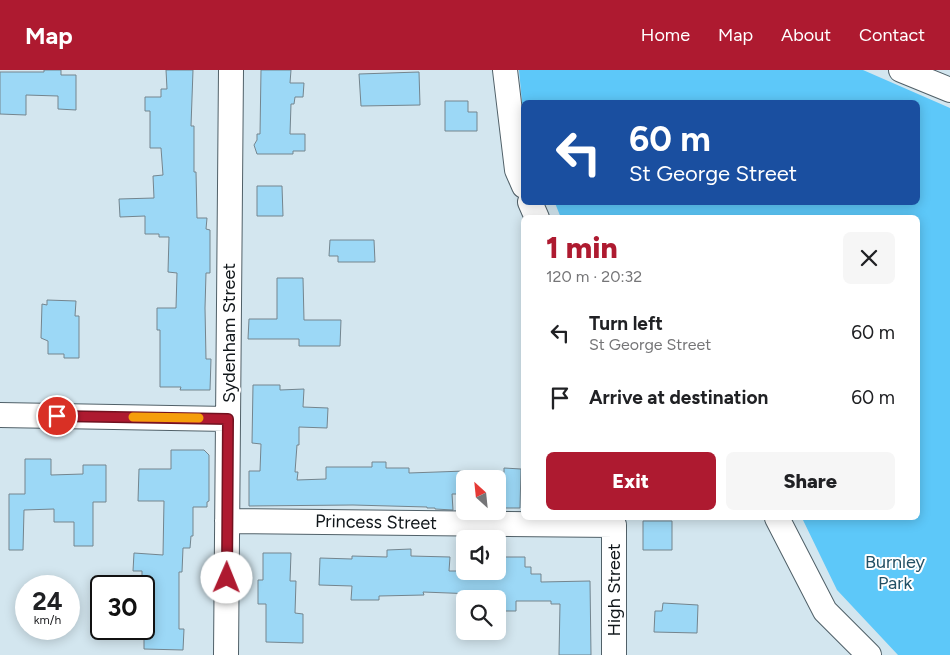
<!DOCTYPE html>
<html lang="en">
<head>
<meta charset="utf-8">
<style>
	body { margin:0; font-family:Figtree,sans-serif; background:#f6f6f6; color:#202124; height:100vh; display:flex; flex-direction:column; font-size:19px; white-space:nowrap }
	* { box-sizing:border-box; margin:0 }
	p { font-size:16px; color:#757577 }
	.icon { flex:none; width:28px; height:28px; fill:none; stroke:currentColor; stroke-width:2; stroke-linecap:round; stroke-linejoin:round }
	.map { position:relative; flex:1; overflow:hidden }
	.drawer { position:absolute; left:521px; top:145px; width:399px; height:305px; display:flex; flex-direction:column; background:#fff; border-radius:8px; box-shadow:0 2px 12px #0003 }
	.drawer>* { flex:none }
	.guide { position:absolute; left:521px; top:30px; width:399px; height:105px; border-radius:8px; box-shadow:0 2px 12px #0003; background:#1a4fa0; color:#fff; overflow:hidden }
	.needle { width:32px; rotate:333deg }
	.buttons { position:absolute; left:456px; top:400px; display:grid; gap:10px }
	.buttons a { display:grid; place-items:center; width:50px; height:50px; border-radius:8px; background:#fff; box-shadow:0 2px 12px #0003; font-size:25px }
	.speed { position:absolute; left:15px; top:505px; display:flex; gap:10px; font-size:25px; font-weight:700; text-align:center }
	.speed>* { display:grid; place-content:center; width:65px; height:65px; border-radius:50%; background:#fff; box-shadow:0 2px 12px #0003; line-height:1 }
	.speed small { font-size:12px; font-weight:400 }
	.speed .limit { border:2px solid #111; border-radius:8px; background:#fff; color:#111 }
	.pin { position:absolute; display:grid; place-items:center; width:42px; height:42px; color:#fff; margin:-21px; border:2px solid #fff; border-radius:50%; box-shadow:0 1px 5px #0007 }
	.me { position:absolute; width:55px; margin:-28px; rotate:1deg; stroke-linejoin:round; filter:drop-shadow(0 0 4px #0008) }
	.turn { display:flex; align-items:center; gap:18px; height:105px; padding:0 25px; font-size:22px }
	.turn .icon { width:65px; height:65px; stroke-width:2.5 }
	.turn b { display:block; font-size:35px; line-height:42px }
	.round { display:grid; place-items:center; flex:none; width:52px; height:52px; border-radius:8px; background:#f6f6f6 }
	.overview { display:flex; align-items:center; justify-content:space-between; height:85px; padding:0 25px }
	h1 { font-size:30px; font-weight:800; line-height:38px; color:#ae1a30 }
	.button { display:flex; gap:10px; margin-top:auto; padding:10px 25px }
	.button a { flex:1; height:58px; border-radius:8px; background:#ae1a30; color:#fff; font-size:20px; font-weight:800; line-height:58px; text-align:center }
	.button a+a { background:#f6f6f6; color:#202124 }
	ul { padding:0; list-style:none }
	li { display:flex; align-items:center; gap:15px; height:65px; padding:0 25px }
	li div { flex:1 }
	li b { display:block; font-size:19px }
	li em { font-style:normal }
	header { display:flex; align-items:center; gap:30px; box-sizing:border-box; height:70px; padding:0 25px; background:#ae1a30; color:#fff }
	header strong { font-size:24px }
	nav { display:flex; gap:28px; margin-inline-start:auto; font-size:18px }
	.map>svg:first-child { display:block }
	.green { fill:#5dc8f9 }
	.building { fill:#9cd8f6; stroke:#74858e }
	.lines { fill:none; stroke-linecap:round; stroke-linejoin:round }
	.minor-casing { stroke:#506068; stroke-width:26 }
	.minor { stroke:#fff; stroke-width:24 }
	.route-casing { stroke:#71111f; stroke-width:12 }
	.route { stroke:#ae1a30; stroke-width:9 }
	.slow { stroke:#f59e0b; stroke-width:9 }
	.labels { text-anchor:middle; stroke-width:4; stroke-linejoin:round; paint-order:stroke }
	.street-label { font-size:18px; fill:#10161a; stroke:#fff }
	.park-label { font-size:18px; fill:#225065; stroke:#fff }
</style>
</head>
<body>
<header>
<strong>Map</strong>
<nav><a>Home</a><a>Map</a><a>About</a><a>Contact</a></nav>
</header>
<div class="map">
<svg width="950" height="585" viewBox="0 0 950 585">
	<rect width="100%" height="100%" fill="#d3e6ef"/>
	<path class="green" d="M519 0H863L950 38V585H898L837 520 802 448H918V148H561L555 133 918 132V32H524V54Z"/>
	<path class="building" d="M44 0H61V5H76V40L58 39V26L26 25V45L0 44V2H44Z
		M166 0H193L191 56H194V102H196L197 148H207L206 159 210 160V203H206L205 238 206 289H211L210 320H180L181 317H160V260H157V238H176L177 203 168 202 169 167H159V164H145V146L120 147 119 129 154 128 153 106 163 105 161 78H150V41H145V27H161V19H167Z
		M261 0H291L290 13H304L303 27H295L294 34H291L290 64H305V81H293V84H257L254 75 257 70V64H260Z
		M419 2 420 35 361 36 359 4Z
		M445 31H468V42H477V61H445Z
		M257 116H282L283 146H257Z
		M330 170H374L375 192H338V186H329Z
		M277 208H303L304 250H341L340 276H299V269H248L249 249H277Z
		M47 230 76 231 75 246H79V288H64V284H48V271L41 268 42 234 47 235Z
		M253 315H280V320L304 319 303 337 328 338 327 358 299 357V375H297L295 402H298L297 410 326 409V397H372V392H386V398H409V403L465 401V424H452L453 440 435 439V438H427V437L353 435 249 436V401H260L261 374 252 373Z
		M171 380H204L209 385V431L207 432V437H193V466H191L190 478H183L182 502H179V559H184L183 580 144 579V506H142V501H133L134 483 163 485 164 431H138L139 399H171Z
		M25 389H51V405L83 404V395H106V432H93V476H74V452H54V439L24 440 23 480H9V424H25Z
		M504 398 521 399 520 438H500L501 403H504Z
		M643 451H672V480H643Z
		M411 479V486L450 487 449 501H500V487H525V497H531V504H541V512L590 511 591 585H559L560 534H551V531H516V541H500V525L423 522 424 525 379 526V530H351L352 516 319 515 320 488 352 489V486L387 487V480Z
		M263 483H291L290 511H296L295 543 303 544V573L266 572V534H258V510H263Z
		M663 533 698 535 697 563 654 562 655 541H662Z"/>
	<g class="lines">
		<defs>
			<path id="minor" d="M505 0 517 100 524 116
				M901 0 950 20
				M530 132 537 148
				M0 345 228 349
				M777 448 825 541 869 585
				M227 451 614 455V585
				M226 585 231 0"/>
		</defs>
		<use href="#minor" class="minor-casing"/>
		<use href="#minor" class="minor"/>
	</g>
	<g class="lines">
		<defs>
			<path id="route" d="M57 346 228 349 227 508"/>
		</defs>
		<use href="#route" class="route-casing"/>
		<use href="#route" class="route"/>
		<path class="slow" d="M133 347 199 348"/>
	</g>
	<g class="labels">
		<g class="street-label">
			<text transform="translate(229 263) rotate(-90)" y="6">Sydenham Street</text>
			<text transform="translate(376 452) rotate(1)" y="6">Princess Street</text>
			<text transform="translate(614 520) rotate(-90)" y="6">High Street</text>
		</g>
		<g class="park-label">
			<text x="895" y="498">Burnley<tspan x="895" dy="21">Park</tspan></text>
		</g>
	</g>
</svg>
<div class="buttons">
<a><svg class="needle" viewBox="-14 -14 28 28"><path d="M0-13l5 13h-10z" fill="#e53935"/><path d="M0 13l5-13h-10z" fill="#757577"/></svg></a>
<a><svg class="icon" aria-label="sound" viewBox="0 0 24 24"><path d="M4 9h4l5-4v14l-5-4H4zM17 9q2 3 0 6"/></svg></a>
<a><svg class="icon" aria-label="search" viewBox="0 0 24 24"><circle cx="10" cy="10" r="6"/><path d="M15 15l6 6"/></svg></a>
</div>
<div class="speed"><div>24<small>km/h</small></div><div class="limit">30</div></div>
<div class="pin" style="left:57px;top:346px;background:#d93025"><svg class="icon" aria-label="arrive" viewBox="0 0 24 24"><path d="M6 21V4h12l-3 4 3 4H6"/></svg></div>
<svg class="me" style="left:227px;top:508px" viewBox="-20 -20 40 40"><circle r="19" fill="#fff"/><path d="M0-13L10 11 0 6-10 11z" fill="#ae1a30"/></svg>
<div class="guide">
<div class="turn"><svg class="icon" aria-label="left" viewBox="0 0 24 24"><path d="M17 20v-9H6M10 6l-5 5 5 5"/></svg><div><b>60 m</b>St George Street</div></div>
</div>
<section class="drawer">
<div class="overview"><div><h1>1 min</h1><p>120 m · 20:32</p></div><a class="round"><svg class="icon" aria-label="close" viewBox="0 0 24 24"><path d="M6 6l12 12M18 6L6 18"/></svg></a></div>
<ul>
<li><svg class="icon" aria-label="left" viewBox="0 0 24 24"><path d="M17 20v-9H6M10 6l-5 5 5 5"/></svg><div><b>Turn left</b><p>St George Street</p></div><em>60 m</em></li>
<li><svg class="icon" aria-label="arrive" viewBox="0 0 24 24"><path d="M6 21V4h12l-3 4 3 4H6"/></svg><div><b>Arrive at destination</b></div><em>60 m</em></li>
</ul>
<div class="button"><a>Exit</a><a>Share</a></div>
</section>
</div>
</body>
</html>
